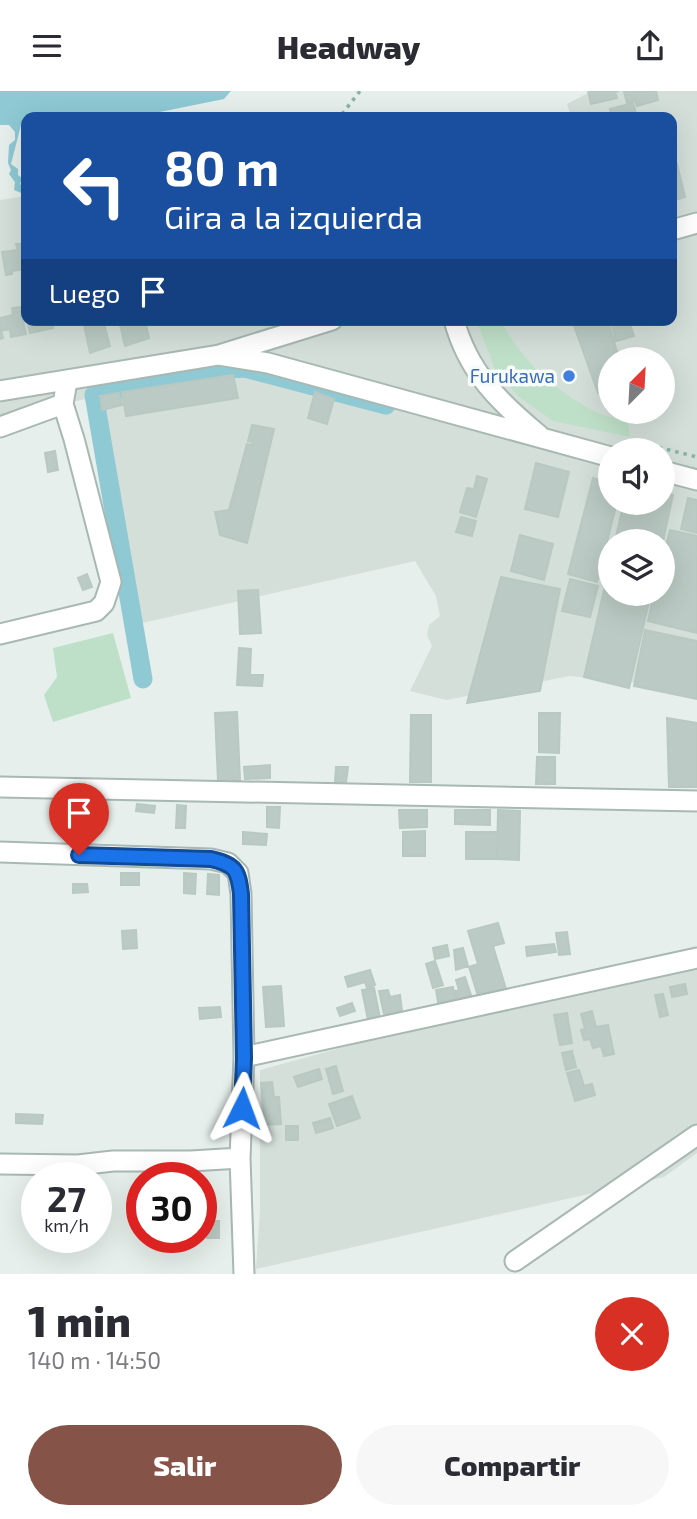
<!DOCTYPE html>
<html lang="es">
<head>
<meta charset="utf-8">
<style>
	body { margin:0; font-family:"Exo 2",sans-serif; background:#f7f7f7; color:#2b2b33; height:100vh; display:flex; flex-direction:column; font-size:26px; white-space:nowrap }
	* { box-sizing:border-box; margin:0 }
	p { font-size:23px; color:#7c7c81 }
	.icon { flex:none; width:38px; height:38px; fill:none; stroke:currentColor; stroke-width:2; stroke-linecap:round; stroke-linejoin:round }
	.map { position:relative; height:1183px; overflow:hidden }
	.panel { display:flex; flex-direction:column; background:#fff; flex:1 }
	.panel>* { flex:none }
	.banner { position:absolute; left:21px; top:21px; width:656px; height:214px; border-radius:14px; box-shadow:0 7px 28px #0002; background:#1a4fa0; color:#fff; overflow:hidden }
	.needle { width:46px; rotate:24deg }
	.controls { position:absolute; left:598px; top:256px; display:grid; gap:14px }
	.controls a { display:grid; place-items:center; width:77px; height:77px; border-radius:50%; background:#fff; box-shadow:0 7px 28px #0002; font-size:35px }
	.speed { position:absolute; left:21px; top:1071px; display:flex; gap:14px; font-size:35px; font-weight:700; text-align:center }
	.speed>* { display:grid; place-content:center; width:91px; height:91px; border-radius:50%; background:#fff; box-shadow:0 7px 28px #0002; line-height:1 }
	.speed small { font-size:18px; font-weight:400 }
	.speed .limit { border:10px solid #d22; background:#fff; color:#111 }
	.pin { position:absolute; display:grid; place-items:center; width:60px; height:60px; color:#fff; margin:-72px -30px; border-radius:50% 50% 50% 0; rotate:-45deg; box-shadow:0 0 7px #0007 }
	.pin .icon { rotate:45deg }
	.me { position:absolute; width:77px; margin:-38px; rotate:3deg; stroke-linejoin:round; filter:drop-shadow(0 0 5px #0008) }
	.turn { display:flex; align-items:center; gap:24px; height:147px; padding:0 28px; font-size:32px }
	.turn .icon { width:91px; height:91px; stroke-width:2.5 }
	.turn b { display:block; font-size:49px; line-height:60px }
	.then { display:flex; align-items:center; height:66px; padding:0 28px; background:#0003; gap:14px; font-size:26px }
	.round { display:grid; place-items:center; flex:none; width:74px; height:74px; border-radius:37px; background:#f7f7f7 }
	.overview { display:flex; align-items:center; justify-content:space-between; height:119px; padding:0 28px }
	h1 { font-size:42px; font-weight:800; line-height:52px }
	.action { display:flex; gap:14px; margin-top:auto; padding:14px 28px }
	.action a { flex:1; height:80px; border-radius:42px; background:#855347; color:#fff; font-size:28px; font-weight:800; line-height:80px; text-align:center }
	.action a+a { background:#f7f7f7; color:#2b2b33 }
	header { display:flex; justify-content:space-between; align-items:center; height:91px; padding:0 28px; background:#fff; font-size:32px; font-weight:800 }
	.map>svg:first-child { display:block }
	.built { fill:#d4dfda; fill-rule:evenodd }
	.green { fill:#bfe0c8 }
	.water { fill:#8ec9d4 }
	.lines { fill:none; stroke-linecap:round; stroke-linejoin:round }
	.canal { stroke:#8ec9d4; stroke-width:19 }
	.building { fill:#bbcac4; stroke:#b8c9c2; stroke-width:2 }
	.minor-casing { stroke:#a8b8b2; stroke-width:23 }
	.path { stroke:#86b3a5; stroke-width:3.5; stroke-dasharray:3.5 5; stroke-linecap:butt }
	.minor { stroke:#fff; stroke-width:19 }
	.route-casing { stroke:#114b97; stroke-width:18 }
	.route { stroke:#1a73e8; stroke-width:12 }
	.shop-dot { fill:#3f7fe0; stroke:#f7fbf9; stroke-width:2.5 }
	.labels { text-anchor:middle; stroke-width:7; stroke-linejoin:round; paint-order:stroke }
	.shop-label { font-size:19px; fill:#366cbe; stroke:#f7fbf9; text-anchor:end }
</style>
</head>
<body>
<header><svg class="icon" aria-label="menu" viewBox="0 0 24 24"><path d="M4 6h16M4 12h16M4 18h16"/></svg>Headway<svg class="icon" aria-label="share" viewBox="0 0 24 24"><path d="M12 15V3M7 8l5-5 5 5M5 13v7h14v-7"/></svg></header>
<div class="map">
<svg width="697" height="1183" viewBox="0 0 697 1183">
	<rect width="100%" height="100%" fill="#e6efeb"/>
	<path class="built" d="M592 0H697V598L570 585 446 609 410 600 432 555 427 544 429 534 440 525 436 505 415 470 129 535 90 307 0 327V109L26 105V229H672V26H571L567 13ZM611 268H663V320H611ZM611 359H663V411H611ZM611 450H663V502H611Z
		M697 859V1062L664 1086 256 1178 260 1119V979Z"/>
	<path class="green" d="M476 229H501C519 268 558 302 596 321 605 326 618 327 628 329L630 346 553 330 519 306 495 278Z
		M113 542 131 607 53 631 44 604 57 586 53 557Z"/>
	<path class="water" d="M0 0H231L224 8 135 26H26V34H21L11 73 18 78V84L23 88 20 92 22 97H26V104L14 99 15 91 9 83 11 79 8 72 9 54 15 49V41L9 34H0Z"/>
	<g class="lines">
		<path class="canal" d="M143 588 94 304 227 278 245 277 386 314"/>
	</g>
	<path class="building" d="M588 0H619L615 1 617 7 591 13Z
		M656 0 658 9 637 15 635 9 627 12 624 1Z
		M633 12 637 26H612L610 18Z
		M677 73 685 106 672 110V74Z
		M26 152V178L12 180V183L6 184 2 161 18 159 16 153Z
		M20 216 26 243 11 246 10 238 1 240 3 247 0 248V227L13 224 12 217Z
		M27 229H51L53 237 30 242Z
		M83 229H103L110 255 90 262Z
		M119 229H145L149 247 125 255Z
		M572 229H608L619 268H611V309L608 310 605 299 598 302Z
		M611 229H622L623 232 629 230 634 245 616 250Z
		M233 284 238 307 126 325 122 301Z
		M315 301 334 308 327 333 308 327Z
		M119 302 122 314 102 319 100 305Z
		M252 334 274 338 247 452 220 444 215 421 229 419 247 353 252 354 253 351 248 350Z
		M55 360 58 379 48 381 45 362Z
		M536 372 569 381 558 426 525 418Z
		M477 385 487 388 476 426 460 421 467 397 474 398Z
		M593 387 611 392V411H617L597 491 568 483Z
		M663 401 673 404 663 450H615L624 411H663Z
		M688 407 697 409V442L681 438Z
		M461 426 476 430 472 445 456 441Z
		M670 439 697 445V542L648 530 654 502H663V466Z
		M520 444 553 453 544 489 511 480Z
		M611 469V502H651L629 597 584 586Z
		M87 483 92 496 83 499 78 487Z
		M501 486 560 498 540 600 467 612Z
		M570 488 598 495 590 526 562 520Z
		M258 499 261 542 240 543 238 500Z
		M645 539 697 550V608L634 595Z
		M239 557 251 558 250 584H263L262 595 237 594Z
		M237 621 240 689 218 690 215 622Z
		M539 622H560L559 662 539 661Z
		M411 624H431V691H410Z
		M667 627 697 632V696H669Z
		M537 666H555V693H536Z
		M270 674V687L245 688 244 676Z
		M336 676H348L346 692 335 691Z
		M137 713 155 715 154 722 136 720Z
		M177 714 186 715 185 737H176Z
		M267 716H280L279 737 267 736Z
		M399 719H427V736L400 737Z
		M455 719H490V734L455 733Z
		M498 719 520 720 519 769 497 768Z
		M425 740V765H403V741Z
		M243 741 267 743 266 754 243 753Z
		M466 741H498L497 768H466Z
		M121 782H139V794H121Z
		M184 782 196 783 195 803 184 802Z
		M208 783 219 784V804L207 803Z
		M73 793H87L88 801 73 802Z
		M498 832 504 852 493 855 506 898 478 905 469 876 478 873 468 840Z
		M136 839 137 857 123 858 122 840Z
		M567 841 570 863 559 864 556 842Z
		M554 853 556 861 527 865 526 856Z
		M447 854 449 865 435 868 433 857Z
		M463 857 468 875 456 879 454 859Z
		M435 870 443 894 433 897 426 873Z
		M370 879 375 894 367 897 365 891 348 896 345 886Z
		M465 886 471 904 457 908 455 900 459 899 456 889Z
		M685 893 687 903 672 906 670 896Z
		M281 895 284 935 266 936 263 896Z
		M453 896 455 908 438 911 436 899Z
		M374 897 380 927 368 929 362 899Z
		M388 899 390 906 400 904 402 920 384 923 379 900Z
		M663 903 668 924 660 926 655 904Z
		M352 912 355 920 340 925 337 917Z
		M220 916 221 926 200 928 199 917Z
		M592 920 596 936 608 934 614 963 604 965 601 955 593 957 590 948 584 949 581 939 585 938 581 923Z
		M567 922 572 952 560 954 554 924Z
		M572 960 576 976 566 979 562 962Z
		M336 975 343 1000 333 1003 326 978Z
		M319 978 322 988 298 996 294 986Z
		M579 979 584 995 592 993 595 1004 575 1010 567 982Z
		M272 991 274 1006H279L281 1033 265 1034 261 992Z
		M352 1005 360 1027 337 1035 329 1013Z
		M16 1023 43 1024 42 1033 16 1032Z
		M330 1027 333 1037 316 1042 313 1032Z
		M286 1035H298V1049H286Z
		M207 1130H219V1147H207Z"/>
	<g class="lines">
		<defs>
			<path id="minor" d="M672 139 697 132
				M454 229C468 281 499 311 539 344
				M219 264 268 272 611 366
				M0 300 219 264 332 229
				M0 336 63 313
				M663 380 697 389
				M0 543 96 520 104 512 111 491 74 348 63 313 67 290
				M0 696 697 710
				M0 761 211 768 228 772 238 782 241 803 244 966 240 1067 244 1183
				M244 966 697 867
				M0 1073 78 1074 113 1070H191L240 1067
				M515 1170 697 1044"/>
		</defs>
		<use href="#minor" class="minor-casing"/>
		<path class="path" d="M342 23 360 0
			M634 350 697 366"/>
		<use href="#minor" class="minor"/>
	</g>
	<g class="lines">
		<defs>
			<path id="route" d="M79 764 211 768C236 774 238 779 241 803L244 967 242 1017"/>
		</defs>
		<use href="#route" class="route-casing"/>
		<use href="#route" class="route"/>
	</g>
	<circle class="shop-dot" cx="569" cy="285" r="7"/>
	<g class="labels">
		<g class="shop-label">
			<text x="555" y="292">Furukawa</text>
		</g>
	</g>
</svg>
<div class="controls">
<a><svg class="needle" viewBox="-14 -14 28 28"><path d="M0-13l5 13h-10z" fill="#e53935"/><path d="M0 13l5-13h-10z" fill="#7c7c81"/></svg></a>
<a><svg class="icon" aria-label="sound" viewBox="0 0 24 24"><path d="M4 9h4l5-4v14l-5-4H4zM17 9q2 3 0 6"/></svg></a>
<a><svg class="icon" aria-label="layers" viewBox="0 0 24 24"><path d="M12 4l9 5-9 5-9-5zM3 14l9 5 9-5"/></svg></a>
</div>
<div class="speed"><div>27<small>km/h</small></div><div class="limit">30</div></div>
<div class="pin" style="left:79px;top:764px;background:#d93025"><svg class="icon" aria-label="arrive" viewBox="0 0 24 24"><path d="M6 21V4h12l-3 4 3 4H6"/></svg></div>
<svg class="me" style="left:242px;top:1017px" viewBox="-20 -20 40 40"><path d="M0-17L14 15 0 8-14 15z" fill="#1a73e8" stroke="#fff" stroke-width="4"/></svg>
<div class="banner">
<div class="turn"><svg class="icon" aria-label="left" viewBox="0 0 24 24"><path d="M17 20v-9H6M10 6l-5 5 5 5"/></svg><div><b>80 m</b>Gira a la izquierda</div></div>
<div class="then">Luego<svg class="icon" aria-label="arrive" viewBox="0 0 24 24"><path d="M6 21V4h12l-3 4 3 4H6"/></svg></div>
</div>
</div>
<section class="panel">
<div class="overview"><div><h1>1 min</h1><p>140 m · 14:50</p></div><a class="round" style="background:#d93025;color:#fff"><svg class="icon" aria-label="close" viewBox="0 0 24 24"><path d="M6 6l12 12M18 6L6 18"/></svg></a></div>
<div class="action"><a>Salir</a><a>Compartir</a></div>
</section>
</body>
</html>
